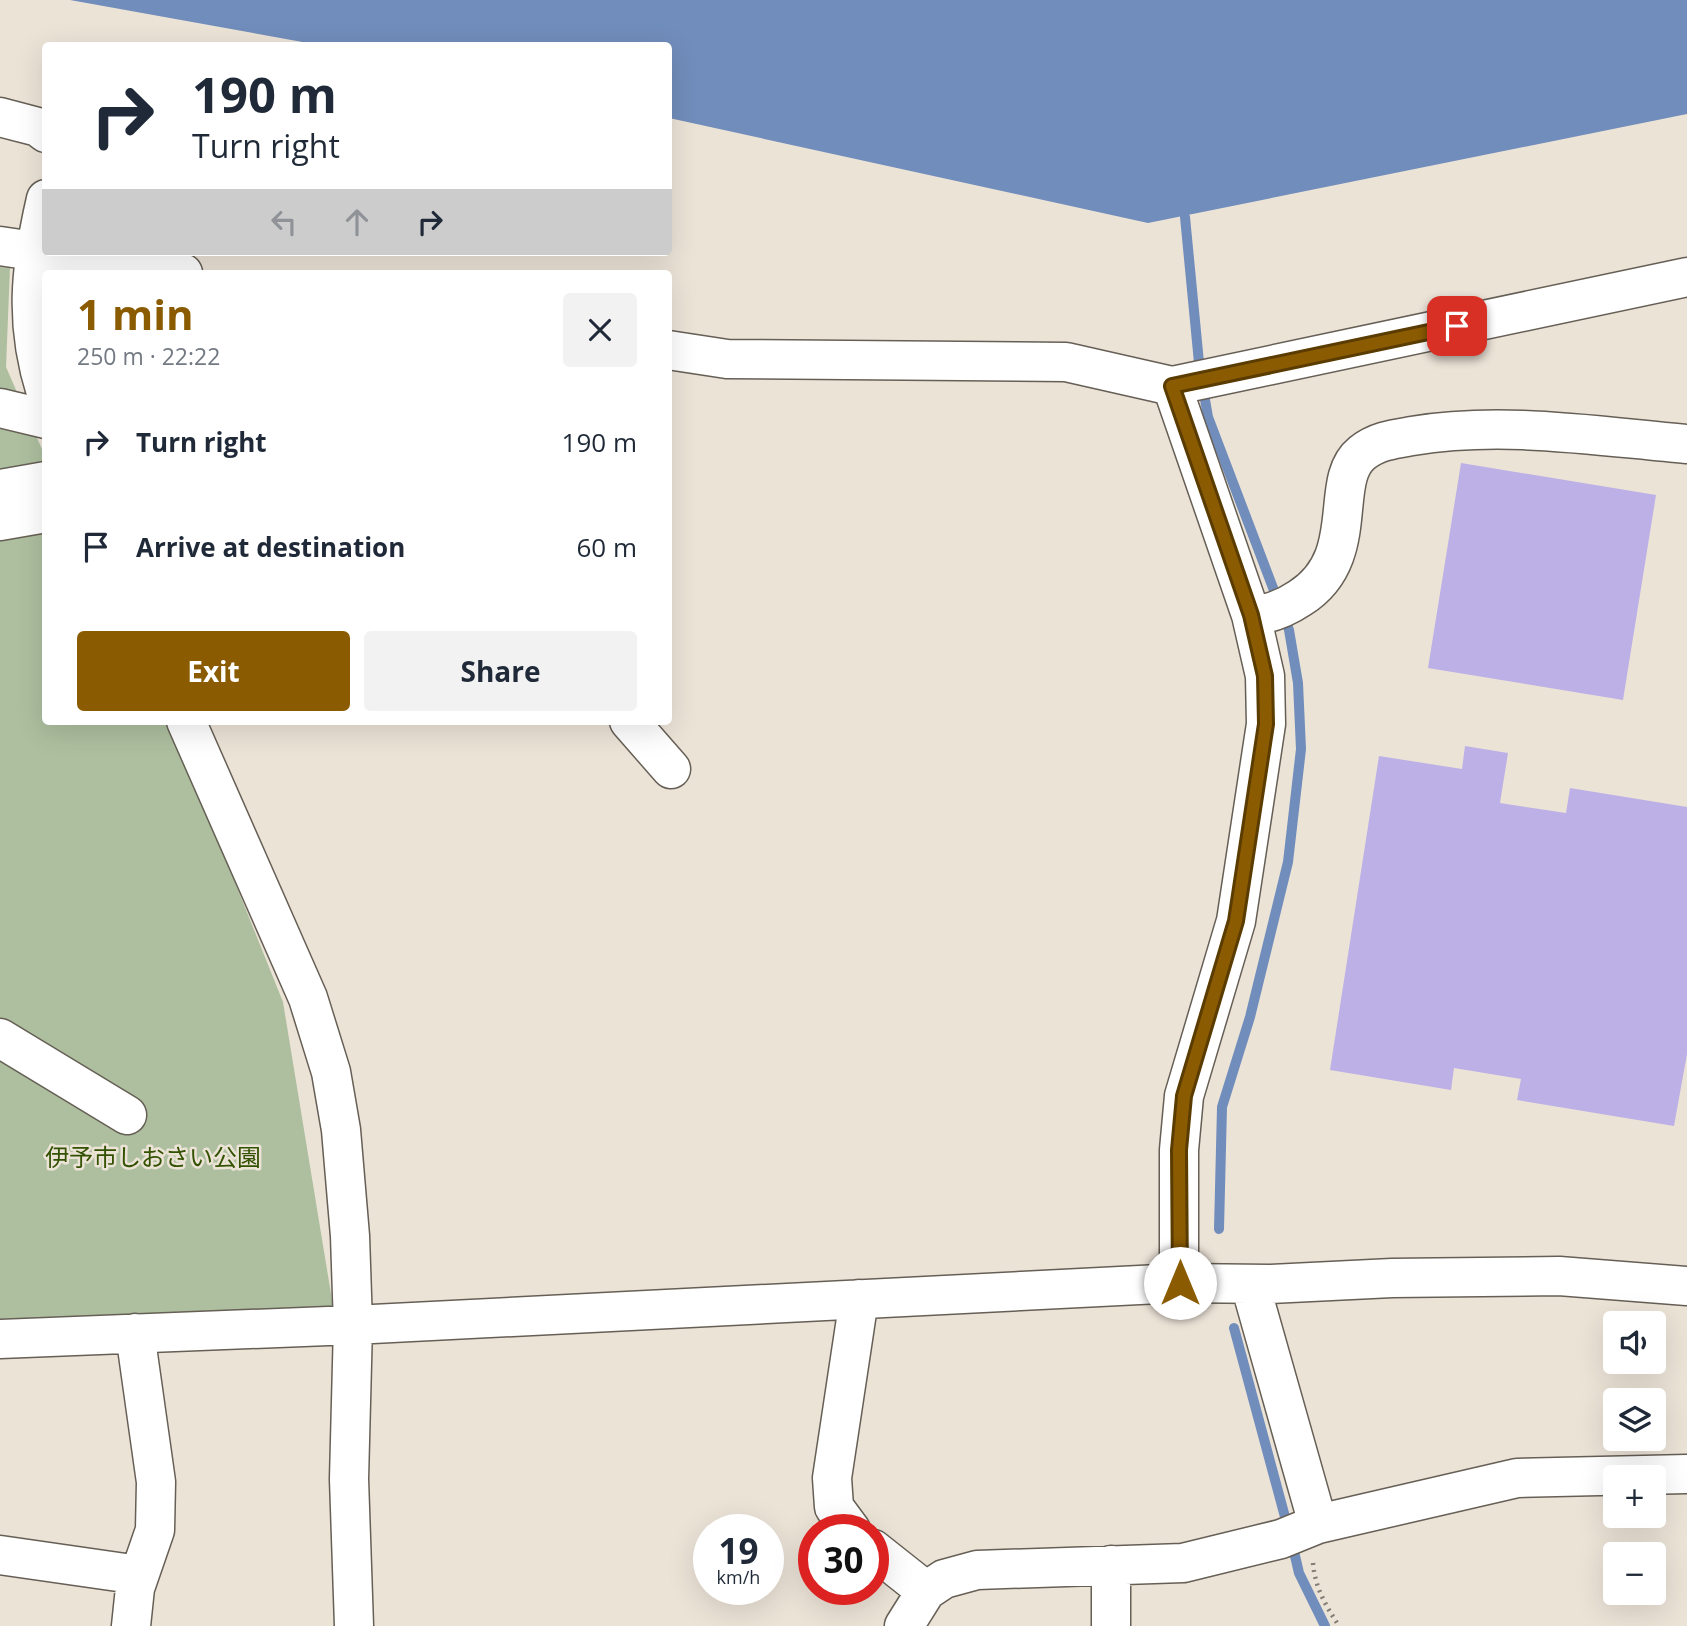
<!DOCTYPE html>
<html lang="en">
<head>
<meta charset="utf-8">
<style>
	body { margin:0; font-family:"Open Sans","Noto Sans JP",sans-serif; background:#f2f2f3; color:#1f2937; height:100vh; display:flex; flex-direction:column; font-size:26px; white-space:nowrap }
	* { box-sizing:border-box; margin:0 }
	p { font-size:23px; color:#747a83 }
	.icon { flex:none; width:38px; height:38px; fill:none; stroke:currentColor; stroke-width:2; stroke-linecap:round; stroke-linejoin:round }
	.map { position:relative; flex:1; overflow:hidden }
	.panel { position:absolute; left:42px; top:270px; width:630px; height:455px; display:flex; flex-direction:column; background:#fff; border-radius:7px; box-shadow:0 7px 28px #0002 }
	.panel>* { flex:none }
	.guide { position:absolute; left:42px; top:42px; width:630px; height:214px; border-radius:7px; box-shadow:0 7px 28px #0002; background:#fff; color:#1f2937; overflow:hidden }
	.fabs { position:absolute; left:1603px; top:1311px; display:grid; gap:14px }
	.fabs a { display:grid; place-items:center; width:63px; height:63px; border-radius:7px; background:#fff; box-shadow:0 7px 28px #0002; font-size:35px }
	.speed { position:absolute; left:693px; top:1514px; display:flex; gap:14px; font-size:35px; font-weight:700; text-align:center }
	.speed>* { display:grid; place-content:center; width:91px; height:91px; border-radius:50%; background:#fff; box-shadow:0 7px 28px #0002; line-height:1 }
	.speed small { font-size:18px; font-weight:400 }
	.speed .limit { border:10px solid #d22; background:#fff; color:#111 }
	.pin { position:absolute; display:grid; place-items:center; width:60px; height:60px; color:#fff; margin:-30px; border-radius:14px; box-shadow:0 4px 10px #0006 }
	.me { position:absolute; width:77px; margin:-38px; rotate:0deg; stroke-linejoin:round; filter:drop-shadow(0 0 5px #0008) }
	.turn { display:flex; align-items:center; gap:24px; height:147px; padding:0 35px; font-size:32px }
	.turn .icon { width:91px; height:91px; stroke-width:2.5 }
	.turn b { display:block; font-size:49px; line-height:60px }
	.lanes { display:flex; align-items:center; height:66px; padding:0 35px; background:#0003; justify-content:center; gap:35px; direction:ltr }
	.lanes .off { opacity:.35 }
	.round { display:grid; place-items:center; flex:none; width:74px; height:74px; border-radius:7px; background:#f2f2f3 }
	.overview { display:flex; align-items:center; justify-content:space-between; height:119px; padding:0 35px }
	h1 { font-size:42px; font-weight:700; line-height:52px; color:#8a5b00 }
	.primary-button { display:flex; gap:14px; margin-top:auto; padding:14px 35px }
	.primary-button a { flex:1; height:80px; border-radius:7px; background:#8a5b00; color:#fff; font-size:28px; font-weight:700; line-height:80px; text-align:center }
	.primary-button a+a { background:#f2f2f3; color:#1f2937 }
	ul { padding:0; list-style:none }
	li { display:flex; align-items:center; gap:21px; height:105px; padding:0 35px }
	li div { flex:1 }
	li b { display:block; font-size:26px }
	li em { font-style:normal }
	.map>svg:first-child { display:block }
	.green { fill:#adbf9f }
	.water { fill:#718dbb }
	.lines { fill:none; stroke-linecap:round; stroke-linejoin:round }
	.stream { stroke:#718dbb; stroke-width:10 }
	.building { fill:#bcb0e6 }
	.minor-casing { stroke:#665f55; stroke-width:41 }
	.path { stroke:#827c74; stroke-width:4.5; stroke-dasharray:2 5; stroke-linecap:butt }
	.minor { stroke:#fff; stroke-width:38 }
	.route-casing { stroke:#5a3b00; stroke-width:18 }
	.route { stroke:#8a5b00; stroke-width:12 }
	.labels { text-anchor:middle; stroke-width:5; stroke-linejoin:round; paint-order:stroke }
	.park-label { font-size:24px; fill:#325101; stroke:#ece3d7 }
</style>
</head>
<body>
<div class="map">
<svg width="1687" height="1626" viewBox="0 0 1687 1626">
	<rect width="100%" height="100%" fill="#ece3d7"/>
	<path class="green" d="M0 267 10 268 6 367 45 456 46 721H165L214 830 283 1002 333 1306 0 1320Z"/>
	<path class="water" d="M70 0H1687V114L1148 223 669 118 668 46 319 45Z"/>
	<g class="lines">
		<path class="stream" d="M1185 217 1200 373
			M1203 388 1208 417 1278 601
			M1219 1229 1222 1107 1250 1017 1288 862 1301 749 1298 683 1289 630 1284 615
			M1234 1328 1288 1528
			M1292 1543 1299 1573 1325 1626"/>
	</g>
	<path class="building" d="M1461 463 1656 495 1623 700 1428 668Z
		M1465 746 1508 753 1500 803 1566 813 1570 788 1687 807V1054L1674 1126 1517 1100 1521 1079 1454 1068 1451 1090 1330 1070 1379 756 1462 769Z"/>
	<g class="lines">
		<defs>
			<path id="minor" d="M0 117 38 127 46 133
				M46 199C30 268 24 324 46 393
				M0 246 183 273
				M668 350 727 359 1066 362 1172 386 1687 277
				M1172 386 1251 615 1265 676 1266 724 1236 921 1184 1096 1179 1150V1283
				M0 408 46 419
				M0 489 46 481
				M0 521 46 513
				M1251 615C1269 615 1285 608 1300 598 1364 557 1327 481 1362 453 1377 441 1394 439 1412 436 1503 421 1595 436 1687 444
				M186 721 308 998 331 1072 341 1130 350 1236 353 1325 349 1479 354 1626
				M629 721 671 769
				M0 1038 127 1115
				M1250 1284 1318 1524
				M0 1339 353 1325 1179 1283 1270 1284 1392 1278 1559 1276 1687 1286
				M851 1530 834 1507 832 1478 859 1299
				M873 1549 926 1591
				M0 1555 139 1575
				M131 1626 135 1588 155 1530 156 1482 135 1333
				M904 1626 926 1591 944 1579 977 1570 1183 1563 1281 1539 1318 1524 1517 1478 1687 1474
				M1111 1626V1565"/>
		</defs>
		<use href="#minor" class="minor-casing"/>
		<path class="path" d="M1313 1563C1315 1588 1326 1606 1339 1626"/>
		<use href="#minor" class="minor"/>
	</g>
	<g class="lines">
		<defs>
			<path id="route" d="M1180 1283 1179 1150 1184 1096 1236 921 1266 724 1265 676 1251 615 1172 386 1457 326"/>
		</defs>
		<use href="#route" class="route-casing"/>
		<use href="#route" class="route"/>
	</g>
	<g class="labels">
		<g class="park-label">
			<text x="153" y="1166">伊予市しおさい公園</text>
		</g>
	</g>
</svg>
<div class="fabs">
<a><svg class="icon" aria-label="sound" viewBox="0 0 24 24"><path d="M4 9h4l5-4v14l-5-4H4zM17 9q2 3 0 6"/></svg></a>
<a><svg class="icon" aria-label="layers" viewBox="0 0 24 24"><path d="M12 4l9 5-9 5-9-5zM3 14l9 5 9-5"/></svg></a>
<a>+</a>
<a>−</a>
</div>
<div class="speed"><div>19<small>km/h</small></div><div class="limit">30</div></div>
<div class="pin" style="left:1457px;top:326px;background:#d93025"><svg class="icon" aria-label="arrive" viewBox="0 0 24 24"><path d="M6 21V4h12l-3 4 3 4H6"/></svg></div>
<svg class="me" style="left:1180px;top:1283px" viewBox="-20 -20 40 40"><circle r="19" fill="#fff"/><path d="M0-13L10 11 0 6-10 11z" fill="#8a5b00"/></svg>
<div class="guide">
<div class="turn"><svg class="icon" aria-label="right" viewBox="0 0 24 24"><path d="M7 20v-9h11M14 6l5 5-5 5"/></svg><div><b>190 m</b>Turn right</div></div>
<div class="lanes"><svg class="icon off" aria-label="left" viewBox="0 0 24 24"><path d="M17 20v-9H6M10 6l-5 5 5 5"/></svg><svg class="icon off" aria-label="ahead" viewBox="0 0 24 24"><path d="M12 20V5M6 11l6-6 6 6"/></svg><svg class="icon" aria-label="right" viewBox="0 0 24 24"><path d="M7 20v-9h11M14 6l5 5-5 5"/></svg></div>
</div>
<section class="panel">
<div class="overview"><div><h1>1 min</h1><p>250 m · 22:22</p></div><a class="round"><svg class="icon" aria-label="close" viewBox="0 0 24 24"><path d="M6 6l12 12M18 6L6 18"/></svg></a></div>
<ul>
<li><svg class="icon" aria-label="right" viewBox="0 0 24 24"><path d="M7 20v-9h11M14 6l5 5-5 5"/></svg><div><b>Turn right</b></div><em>190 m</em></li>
<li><svg class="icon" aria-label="arrive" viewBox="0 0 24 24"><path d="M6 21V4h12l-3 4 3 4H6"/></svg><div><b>Arrive at destination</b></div><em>60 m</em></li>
</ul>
<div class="primary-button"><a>Exit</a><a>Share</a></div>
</section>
</div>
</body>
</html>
